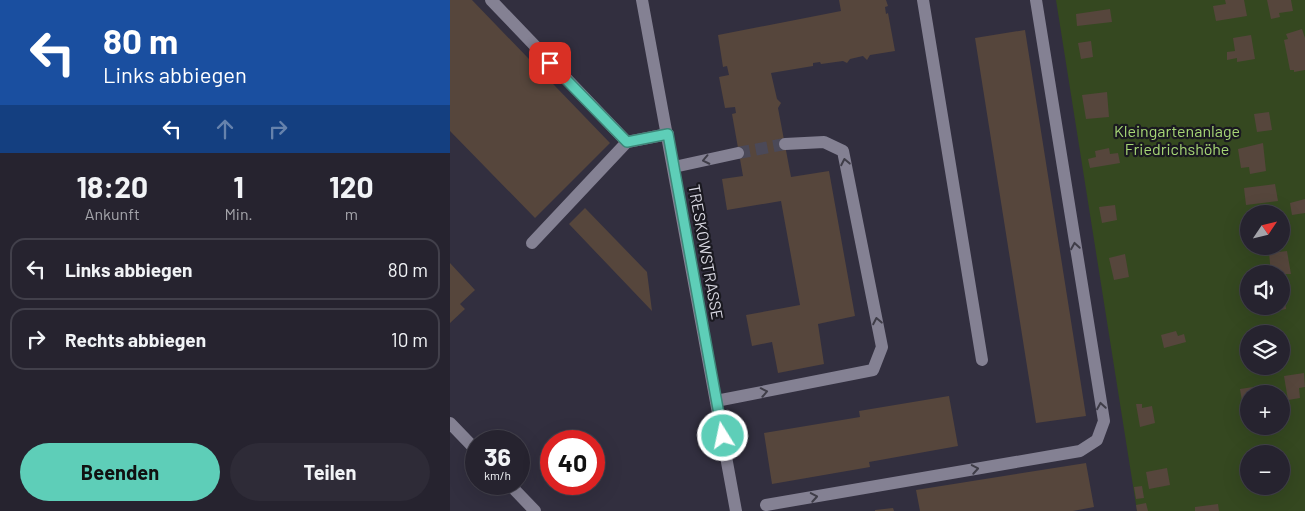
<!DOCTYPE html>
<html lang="de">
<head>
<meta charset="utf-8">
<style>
	body { margin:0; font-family:Barlow,sans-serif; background:#2e2b37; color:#f1f3f6; height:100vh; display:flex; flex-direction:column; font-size:19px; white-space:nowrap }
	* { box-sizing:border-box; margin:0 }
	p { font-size:16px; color:#a4a4aa }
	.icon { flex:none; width:28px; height:28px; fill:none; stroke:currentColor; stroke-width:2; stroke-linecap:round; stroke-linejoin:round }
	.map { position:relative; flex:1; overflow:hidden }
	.panel { display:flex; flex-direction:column; background:#26232f; width:450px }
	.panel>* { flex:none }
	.guide { background:#1a4fa0; color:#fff; overflow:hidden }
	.needle { width:32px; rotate:55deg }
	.controls { position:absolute; left:790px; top:205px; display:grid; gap:10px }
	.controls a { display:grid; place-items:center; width:50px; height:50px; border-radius:50%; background:#26232f; box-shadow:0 5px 20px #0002,0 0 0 1px #42404b; font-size:25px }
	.speed { position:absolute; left:15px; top:430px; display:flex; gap:10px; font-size:25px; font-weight:700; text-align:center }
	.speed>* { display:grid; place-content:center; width:65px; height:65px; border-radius:50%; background:#26232f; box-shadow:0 5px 20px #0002,0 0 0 1px #42404b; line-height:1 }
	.speed small { font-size:12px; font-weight:400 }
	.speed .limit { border:8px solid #d22; background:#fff; color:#111 }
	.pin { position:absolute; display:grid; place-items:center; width:42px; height:42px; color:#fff; margin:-21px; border-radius:10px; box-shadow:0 2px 8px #0006 }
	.me { position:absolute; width:55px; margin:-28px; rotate:350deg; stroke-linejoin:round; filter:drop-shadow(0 0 4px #0008) }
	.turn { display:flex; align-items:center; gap:18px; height:105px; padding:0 20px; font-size:22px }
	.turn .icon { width:65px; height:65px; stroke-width:2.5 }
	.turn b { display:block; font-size:35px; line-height:42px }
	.lanes { display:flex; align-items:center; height:48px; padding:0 20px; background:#0003; justify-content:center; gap:25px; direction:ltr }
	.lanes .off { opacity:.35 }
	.eta { display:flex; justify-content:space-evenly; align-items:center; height:85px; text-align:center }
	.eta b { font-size:30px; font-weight:700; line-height:35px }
	.button { display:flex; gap:10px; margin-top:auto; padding:10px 20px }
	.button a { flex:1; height:58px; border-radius:30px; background:#5eceb8; color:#111; font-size:20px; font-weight:700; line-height:58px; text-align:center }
	.button a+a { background:#2e2b37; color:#f1f3f6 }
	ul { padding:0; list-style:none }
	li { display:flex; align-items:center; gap:15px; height:62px; margin:0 10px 8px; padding:0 10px; border:2px solid #42404b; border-radius:15px }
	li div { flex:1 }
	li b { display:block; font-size:19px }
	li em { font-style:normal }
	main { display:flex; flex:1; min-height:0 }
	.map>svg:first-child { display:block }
	.green { fill:#354820; fill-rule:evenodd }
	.building { fill:#56463c }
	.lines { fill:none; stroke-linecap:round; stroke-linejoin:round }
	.street-tunnel { stroke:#4b4958; stroke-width:12; stroke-dasharray:12 6; stroke-linecap:butt }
	.lane { stroke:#848193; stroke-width:12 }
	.street { stroke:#848193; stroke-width:12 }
	.secondary { stroke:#848193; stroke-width:12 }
	.oneway { stroke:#3f3d48 }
	.route-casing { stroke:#3d8678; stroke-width:12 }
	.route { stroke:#5eceb8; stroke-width:9 }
	.labels { text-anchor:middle; stroke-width:4.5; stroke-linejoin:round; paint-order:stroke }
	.park-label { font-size:16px; fill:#a7d776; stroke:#1a1920 }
	.street-label { font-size:16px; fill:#dbdae4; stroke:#1a1920 }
</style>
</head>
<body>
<main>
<section class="panel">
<div class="guide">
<div class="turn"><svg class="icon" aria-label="left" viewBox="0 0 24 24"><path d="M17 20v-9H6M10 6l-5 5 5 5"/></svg><div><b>80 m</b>Links abbiegen</div></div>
<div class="lanes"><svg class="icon" aria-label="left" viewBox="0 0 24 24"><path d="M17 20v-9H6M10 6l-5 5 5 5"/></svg><svg class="icon off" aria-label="ahead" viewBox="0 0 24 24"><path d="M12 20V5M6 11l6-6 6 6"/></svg><svg class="icon off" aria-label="right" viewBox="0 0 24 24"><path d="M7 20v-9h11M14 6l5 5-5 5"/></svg></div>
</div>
<div class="eta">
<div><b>18:20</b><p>Ankunft</p></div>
<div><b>1</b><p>Min.</p></div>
<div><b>120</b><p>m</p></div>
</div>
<ul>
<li><svg class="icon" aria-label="left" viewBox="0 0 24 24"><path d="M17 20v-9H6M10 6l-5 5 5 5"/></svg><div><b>Links abbiegen</b></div><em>80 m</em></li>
<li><svg class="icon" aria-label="right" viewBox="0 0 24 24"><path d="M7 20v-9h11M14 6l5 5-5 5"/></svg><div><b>Rechts abbiegen</b></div><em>10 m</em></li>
</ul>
<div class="button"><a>Beenden</a><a>Teilen</a></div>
</section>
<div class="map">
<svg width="855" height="511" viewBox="0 0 855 511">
	<rect width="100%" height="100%" fill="#322f3f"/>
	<path class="green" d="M606 0H855V511H687ZM799 214H831V246H799ZM799 274H831V306H799ZM799 334H831V366H799ZM799 394H831V426H799ZM799 454H831V486H799Z"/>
	<path class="building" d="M0 0H22L160 143 85 218 0 131Z
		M389 0H436L438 6 435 7 436 14 438 13 445 51 420 55 417 60 413 56 400 59 397 63 393 61 371 64 370 62 363 63V66L321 73 327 99 331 103 328 108 341 177 379 171 405 316 368 324 374 364 328 373 322 342 302 346 296 315 350 305 331 201 277 210 272 179 293 176 282 114 286 113 285 107 275 108 269 77 279 75 277 66 273 67 268 35 391 11Z
		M775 0H794L797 16 766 21 763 6 776 4Z
		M817 0H841L843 11 829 13 830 17 821 19Z
		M660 9 662 22 627 26 626 14Z
		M852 29 855 38V70L844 72V70H840L834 40 838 39 836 34Z
		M575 30 636 416 586 423 525 38Z
		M801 35 805 59 787 62V58L777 60V52L785 51 783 38Z
		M641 41 643 57 631 59 628 43Z
		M657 92 659 117 636 119 632 95Z
		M819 112 822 130 807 132 804 114Z
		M813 143 816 171 800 174 799 167 791 168 788 149Z
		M659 148 660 154 668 153 670 163 640 168 638 159 646 157 645 151Z
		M825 184 828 201 796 205 794 188Z
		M855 199V213L842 215 840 203Z
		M665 205 667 220 652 223 649 207Z
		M135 208 197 272 202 311 119 224Z
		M837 251 841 274H821L819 253Z
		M675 254 679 277 664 280 659 258Z
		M0 263 25 290 10 304 15 309 0 323Z
		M831 288H834L836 309 821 312 820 306H831Z
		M726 331 728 336 734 334 736 342 714 348 711 335Z
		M854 373 855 387 849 388 850 398 838 400 834 376Z
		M817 385 818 394H799V425L796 426 790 389Z
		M499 396 508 446 419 462 420 467 322 484 314 433 410 417 409 411Z
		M686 404H692V408L702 406 705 423 690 427Z
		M636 463 644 507 623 511H470L466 490Z
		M717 468 720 485 699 489 696 472Z
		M692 486 694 498 686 499 684 487Z
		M696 503 698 511H687L686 505Z
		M768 504 769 511H745V507Z
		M443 508 444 511H425V510Z"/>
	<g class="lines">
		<path class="street-tunnel" d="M288 153 335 144"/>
		<path class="lane" d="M41 0 177 142
			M473 0 532 360
			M82 243 177 142 218 134
			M0 423 26 450
			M59 484 85 511"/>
		<path class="street" d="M224 167 288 153
			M266 401 423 370 432 347 393 151 374 142 335 144
			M316 505 630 451 647 440 654 421 586 0"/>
		<path class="secondary" d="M192 0 286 511"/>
	</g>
	<defs><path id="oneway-chevron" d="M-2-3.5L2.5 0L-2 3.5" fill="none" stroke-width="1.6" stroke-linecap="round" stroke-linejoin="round" transform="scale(1.25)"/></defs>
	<g class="oneway">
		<use href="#oneway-chevron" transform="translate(256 160) rotate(168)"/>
		<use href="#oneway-chevron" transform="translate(395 162) rotate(-101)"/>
		<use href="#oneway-chevron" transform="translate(625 246) rotate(-99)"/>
		<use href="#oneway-chevron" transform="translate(427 321) rotate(-101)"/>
		<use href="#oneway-chevron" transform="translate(314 392) rotate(-11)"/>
		<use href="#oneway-chevron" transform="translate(651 406) rotate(-99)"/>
		<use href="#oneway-chevron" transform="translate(525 469) rotate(-10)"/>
		<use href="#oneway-chevron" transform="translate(364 497) rotate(-10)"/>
	</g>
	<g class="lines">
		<defs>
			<path id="route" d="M100 63 177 142 218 134 273 436"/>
		</defs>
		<use href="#route" class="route-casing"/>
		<use href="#route" class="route"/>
	</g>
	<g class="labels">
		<g class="park-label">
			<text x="727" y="137">Kleingartenanlage<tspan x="727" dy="18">Friedrichshöhe</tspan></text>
		</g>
		<g class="street-label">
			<text transform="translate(256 252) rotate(80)" y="6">TRESKOWSTRASSE</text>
		</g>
	</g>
</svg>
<div class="controls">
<a><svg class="needle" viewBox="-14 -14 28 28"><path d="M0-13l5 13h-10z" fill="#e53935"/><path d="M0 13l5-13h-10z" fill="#a4a4aa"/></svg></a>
<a><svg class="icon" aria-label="sound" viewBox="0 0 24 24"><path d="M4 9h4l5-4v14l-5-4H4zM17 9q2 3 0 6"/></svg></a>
<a><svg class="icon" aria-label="layers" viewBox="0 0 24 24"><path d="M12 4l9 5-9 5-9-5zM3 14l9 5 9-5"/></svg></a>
<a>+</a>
<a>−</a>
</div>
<div class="speed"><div>36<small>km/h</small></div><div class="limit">40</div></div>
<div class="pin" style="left:100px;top:63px;background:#d93025"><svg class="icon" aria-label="arrive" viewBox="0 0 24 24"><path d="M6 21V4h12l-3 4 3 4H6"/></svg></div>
<svg class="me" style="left:273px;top:436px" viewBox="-20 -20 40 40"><circle r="17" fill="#5eceb8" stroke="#fff" stroke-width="3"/><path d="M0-11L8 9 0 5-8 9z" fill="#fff"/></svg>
</div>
</main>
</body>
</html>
